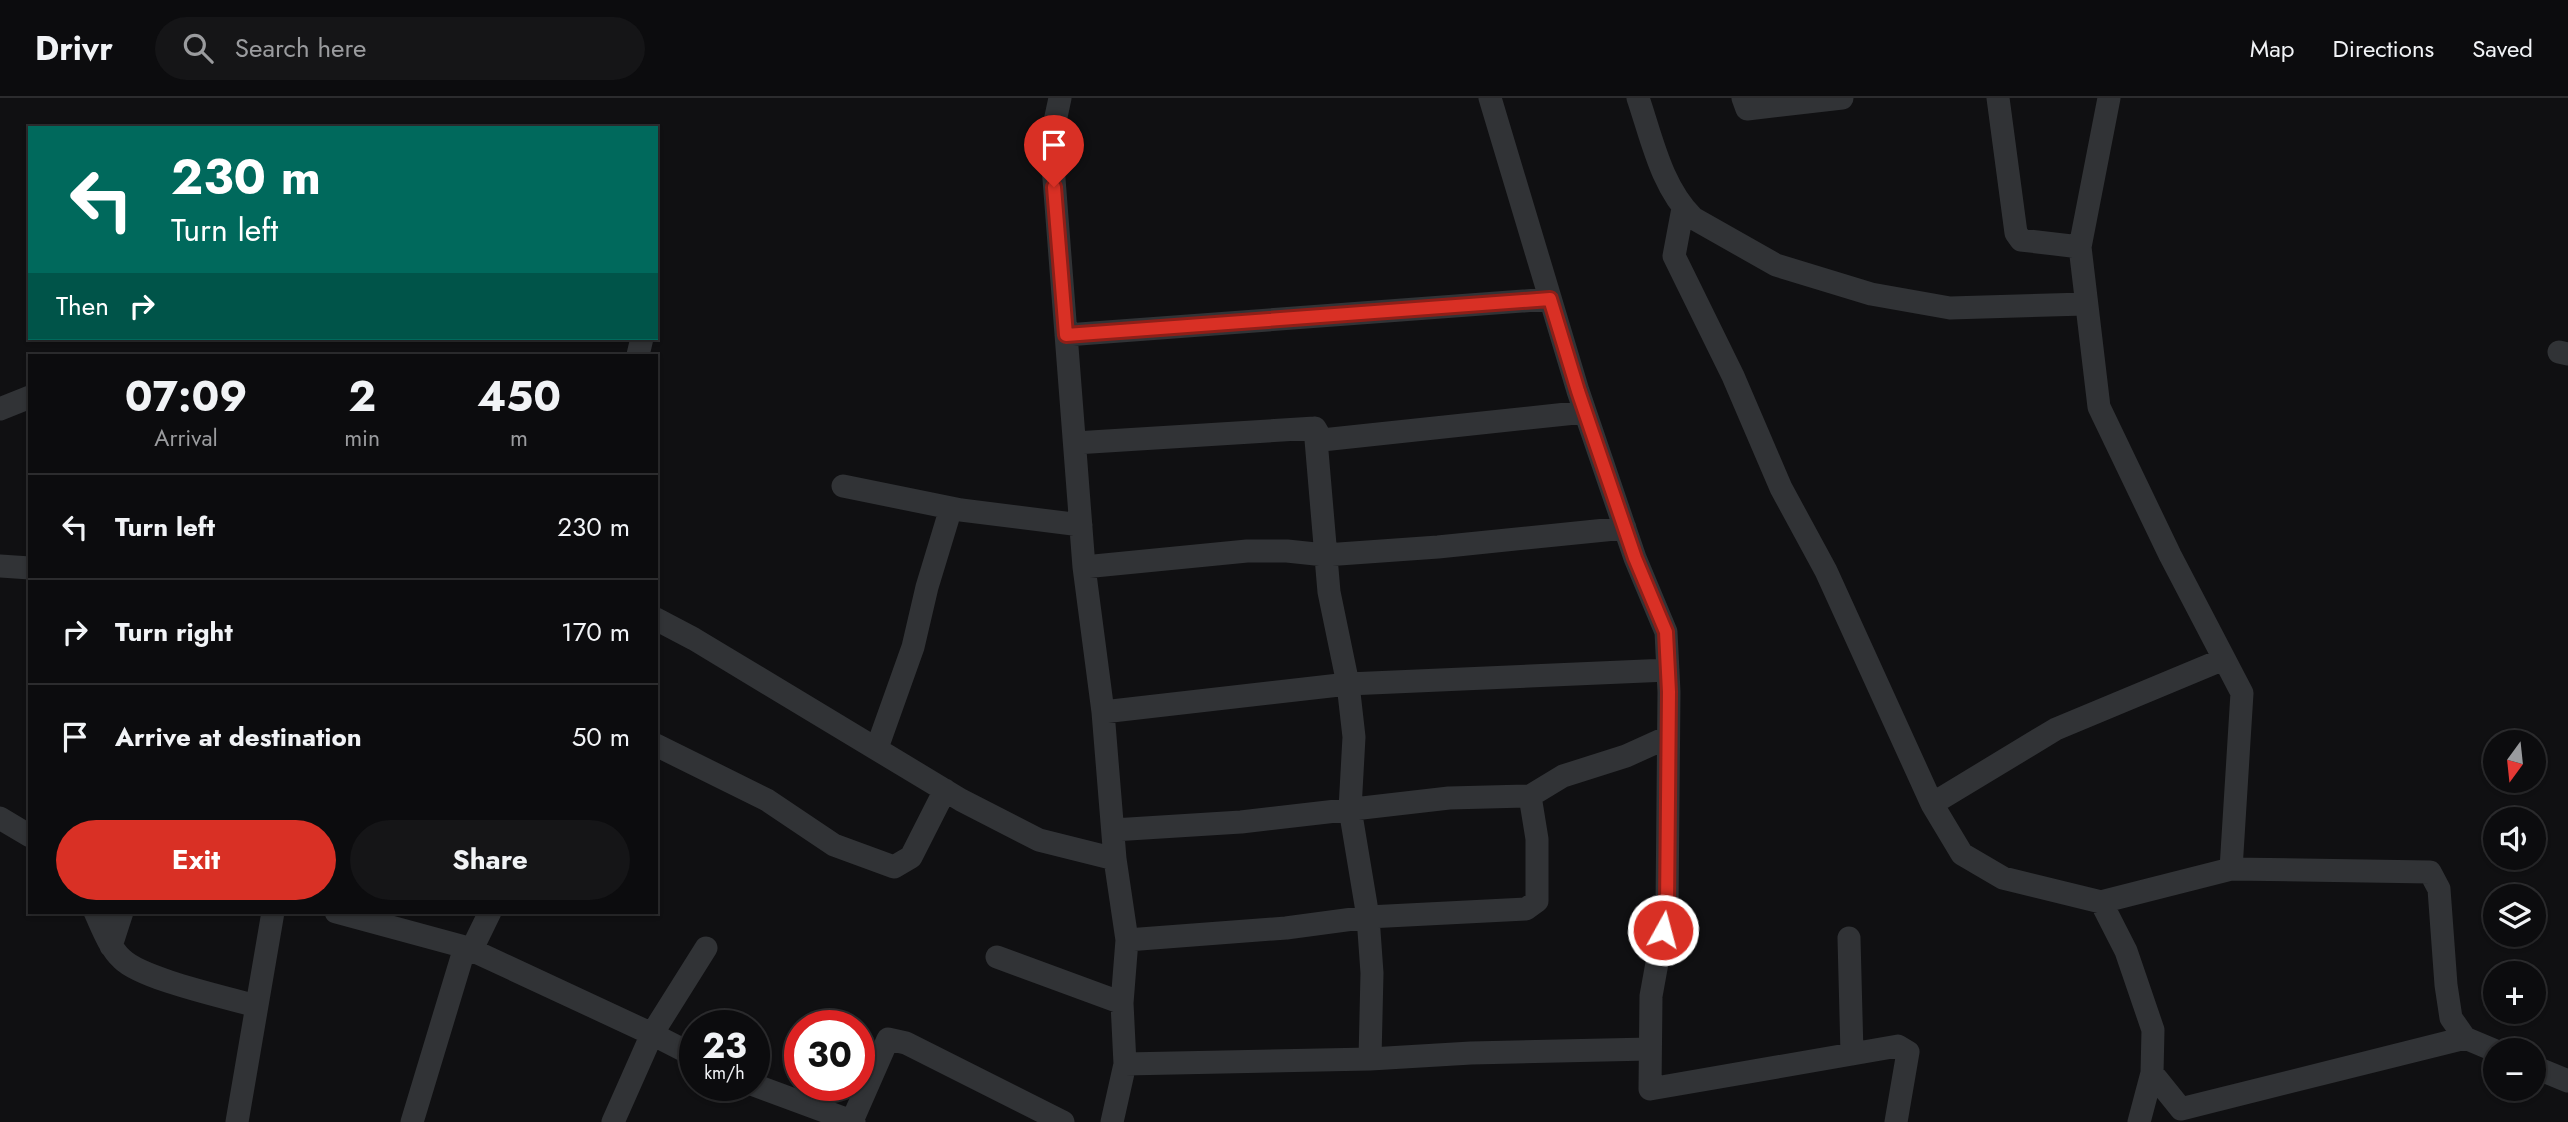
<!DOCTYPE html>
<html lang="en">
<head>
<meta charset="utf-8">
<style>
	body { margin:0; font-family:Jost,sans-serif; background:#151517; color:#f1f3f6; height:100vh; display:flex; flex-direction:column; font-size:26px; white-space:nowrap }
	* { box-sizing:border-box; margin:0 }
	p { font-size:23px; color:#9a9b9e }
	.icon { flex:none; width:38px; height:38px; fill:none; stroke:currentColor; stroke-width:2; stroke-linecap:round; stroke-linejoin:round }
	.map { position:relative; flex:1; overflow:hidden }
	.side { position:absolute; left:28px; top:256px; width:630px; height:560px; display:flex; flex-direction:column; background:#0c0c0e; border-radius:0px; box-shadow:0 2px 5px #0004,0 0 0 2px #2c2c2e }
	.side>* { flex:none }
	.top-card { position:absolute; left:28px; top:28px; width:630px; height:214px; border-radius:0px; box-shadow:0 2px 5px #0004,0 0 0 2px #2c2c2e; background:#00695c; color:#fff; overflow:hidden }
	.needle { width:46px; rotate:195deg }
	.tools { position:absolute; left:2483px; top:632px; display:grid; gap:14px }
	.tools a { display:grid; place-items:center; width:63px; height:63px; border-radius:50%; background:#0c0c0e; box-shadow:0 2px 5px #0004,0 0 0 2px #2c2c2e; font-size:35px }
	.speed { position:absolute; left:679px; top:912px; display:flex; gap:14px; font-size:35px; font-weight:700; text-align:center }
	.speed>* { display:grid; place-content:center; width:91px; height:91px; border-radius:50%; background:#0c0c0e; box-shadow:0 2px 5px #0004,0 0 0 2px #2c2c2e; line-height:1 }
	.speed small { font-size:18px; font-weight:400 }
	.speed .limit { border:10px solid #d22; background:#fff; color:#111 }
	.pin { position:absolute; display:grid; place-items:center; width:60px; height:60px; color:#fff; margin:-72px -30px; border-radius:50% 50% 50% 0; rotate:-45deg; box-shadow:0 0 7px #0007 }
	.pin .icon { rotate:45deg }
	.me { position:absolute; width:77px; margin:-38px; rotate:7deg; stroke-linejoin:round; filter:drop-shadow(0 0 5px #0008) }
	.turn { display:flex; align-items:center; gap:24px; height:147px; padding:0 28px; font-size:32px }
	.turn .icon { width:91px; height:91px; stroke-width:2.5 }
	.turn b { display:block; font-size:49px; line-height:60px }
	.then { display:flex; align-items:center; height:66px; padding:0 28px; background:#0003; gap:14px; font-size:26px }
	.eta { display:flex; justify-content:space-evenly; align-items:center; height:119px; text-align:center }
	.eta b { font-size:42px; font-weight:700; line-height:49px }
	.cta { display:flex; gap:14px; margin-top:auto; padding:14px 28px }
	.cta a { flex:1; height:80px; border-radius:42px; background:#d93025; color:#fff; font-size:28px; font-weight:700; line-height:80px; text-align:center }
	.cta a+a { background:#151517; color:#f1f3f6 }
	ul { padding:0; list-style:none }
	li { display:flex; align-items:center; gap:21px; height:105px; padding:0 28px; border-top:2px solid #2c2c2e }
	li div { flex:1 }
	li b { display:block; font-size:26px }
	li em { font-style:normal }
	header { display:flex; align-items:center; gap:42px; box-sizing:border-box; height:98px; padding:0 35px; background:#0c0c0e; border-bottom:2px solid #2c2c2e }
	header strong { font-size:33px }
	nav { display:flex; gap:38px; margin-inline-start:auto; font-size:24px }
	.search { width:490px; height:63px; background:#151517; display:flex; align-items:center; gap:18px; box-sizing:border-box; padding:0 24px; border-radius:38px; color:#9a9b9e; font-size:26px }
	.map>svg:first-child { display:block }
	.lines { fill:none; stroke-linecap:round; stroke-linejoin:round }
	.street { stroke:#313336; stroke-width:23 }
	.route-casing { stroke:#8d1f18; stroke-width:18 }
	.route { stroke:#d93025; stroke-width:12 }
</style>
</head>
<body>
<header>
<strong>Drivr</strong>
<div class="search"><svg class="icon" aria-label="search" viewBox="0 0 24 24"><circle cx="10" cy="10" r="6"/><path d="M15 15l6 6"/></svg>Search here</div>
<nav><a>Map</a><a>Directions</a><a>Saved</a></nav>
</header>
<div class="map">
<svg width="2568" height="1024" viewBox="0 0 2568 1024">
	<rect width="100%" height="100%" fill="#101012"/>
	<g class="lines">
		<path class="street" d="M1060 0 1051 42 1084 469 1103 614 1115 761 1127 842 1122 905 1125 966 1112 1024
			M1490 0 1578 293 1635 460 1666 534 1669 594 1667 810 1651 898 1650 991 1898 948 1908 954 1896 1024
			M1638 0C1652 41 1661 88 1693 120L1776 167 1871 196 1950 210 2085 206
			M1743 0 1747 11 1842 0
			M1998 0 2016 135 2021 142 2080 149
			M2109 0 2080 149 2099 309 2170 457 2242 595 2231 771 2430 774 2439 791 2446 887 2451 920 2465 940 2496 953
			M1683 110 1674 158 1733 278 1781 390 1826 473 1932 706 1962 756 2003 780 2101 804 2126 853 2153 932 2152 975 2139 1024
			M1066 237 1550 201
			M2559 254 2568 256
			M638 257 642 240
			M0 311 30 299
			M1315 330 1329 494 1348 586 1354 639 1350 711 1368 819 1372 875 1370 961
			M1315 330 1322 342 1585 314
			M1075 345 1315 330
			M843 388 961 412 1081 427
			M0 468 30 470
			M1084 469 1247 453H1287L1325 457 1438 449 1625 430
			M656 521 694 541 961 702 1039 742 1115 761
			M1103 614 1348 586 1668 572
			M656 647 767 702 834 747 894 769 911 759 945 692
			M877 650 913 549 927 489 951 410
			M1932 706 2056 631 2224 561
			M0 720 30 738
			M1113 732 1241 724 1449 700 1530 698 1563 678 1626 658 1668 639
			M2101 804 2231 771
			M95 814C102 829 109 849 122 861 142 881 225 899 256 908
			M336 814 465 849 652 936 695 958
			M1849 840 1852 956
			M1127 842 1286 830 1368 819 1526 811 1537 803V741L1530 698
			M111 848 122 814
			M471 853 490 814
			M997 859 1122 905
			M1125 966 1370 961 1471 955 1650 951
			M2534 969 2568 983
			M2152 975 2181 1011 2465 940
			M754 987 854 1024
			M852 1023 888 941 906 945 1063 1024
			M237 1024 273 814
			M412 1024 465 849
			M613 1024 652 936 706 850"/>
	</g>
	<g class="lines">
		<defs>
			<path id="route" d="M1054 89 1066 237 1550 201 1578 293 1635 460 1666 534 1669 594 1667 810 1663 832"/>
		</defs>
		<use href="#route" class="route-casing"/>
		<use href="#route" class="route"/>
	</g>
</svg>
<div class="tools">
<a><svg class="needle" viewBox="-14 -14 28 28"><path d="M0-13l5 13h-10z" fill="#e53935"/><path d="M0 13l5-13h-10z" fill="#9a9b9e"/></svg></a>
<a><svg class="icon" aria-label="sound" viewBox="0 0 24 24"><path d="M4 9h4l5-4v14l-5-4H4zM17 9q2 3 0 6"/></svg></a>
<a><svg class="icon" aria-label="layers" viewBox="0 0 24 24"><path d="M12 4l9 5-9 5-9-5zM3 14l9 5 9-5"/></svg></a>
<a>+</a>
<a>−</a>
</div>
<div class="speed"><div>23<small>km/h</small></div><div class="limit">30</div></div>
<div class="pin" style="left:1054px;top:89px;background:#d93025"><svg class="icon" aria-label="arrive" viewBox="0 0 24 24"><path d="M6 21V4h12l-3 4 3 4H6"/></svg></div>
<svg class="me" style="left:1663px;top:832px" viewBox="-20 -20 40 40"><circle r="17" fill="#d93025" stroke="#fff" stroke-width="3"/><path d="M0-11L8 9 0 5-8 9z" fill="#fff"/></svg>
<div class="top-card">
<div class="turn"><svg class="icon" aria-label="left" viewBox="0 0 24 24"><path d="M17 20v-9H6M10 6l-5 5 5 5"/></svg><div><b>230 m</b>Turn left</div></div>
<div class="then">Then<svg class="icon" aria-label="right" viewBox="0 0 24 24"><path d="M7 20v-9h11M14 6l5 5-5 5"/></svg></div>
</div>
<section class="side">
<div class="eta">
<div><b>07:09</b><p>Arrival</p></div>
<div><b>2</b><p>min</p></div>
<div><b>450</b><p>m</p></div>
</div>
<ul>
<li><svg class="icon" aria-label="left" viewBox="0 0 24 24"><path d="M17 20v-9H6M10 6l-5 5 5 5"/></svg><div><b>Turn left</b></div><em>230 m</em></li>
<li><svg class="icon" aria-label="right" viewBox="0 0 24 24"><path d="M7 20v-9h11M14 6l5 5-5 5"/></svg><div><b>Turn right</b></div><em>170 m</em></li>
<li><svg class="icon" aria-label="arrive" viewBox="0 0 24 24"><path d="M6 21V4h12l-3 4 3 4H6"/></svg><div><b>Arrive at destination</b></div><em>50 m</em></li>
</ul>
<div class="cta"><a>Exit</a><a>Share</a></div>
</section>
</div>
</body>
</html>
